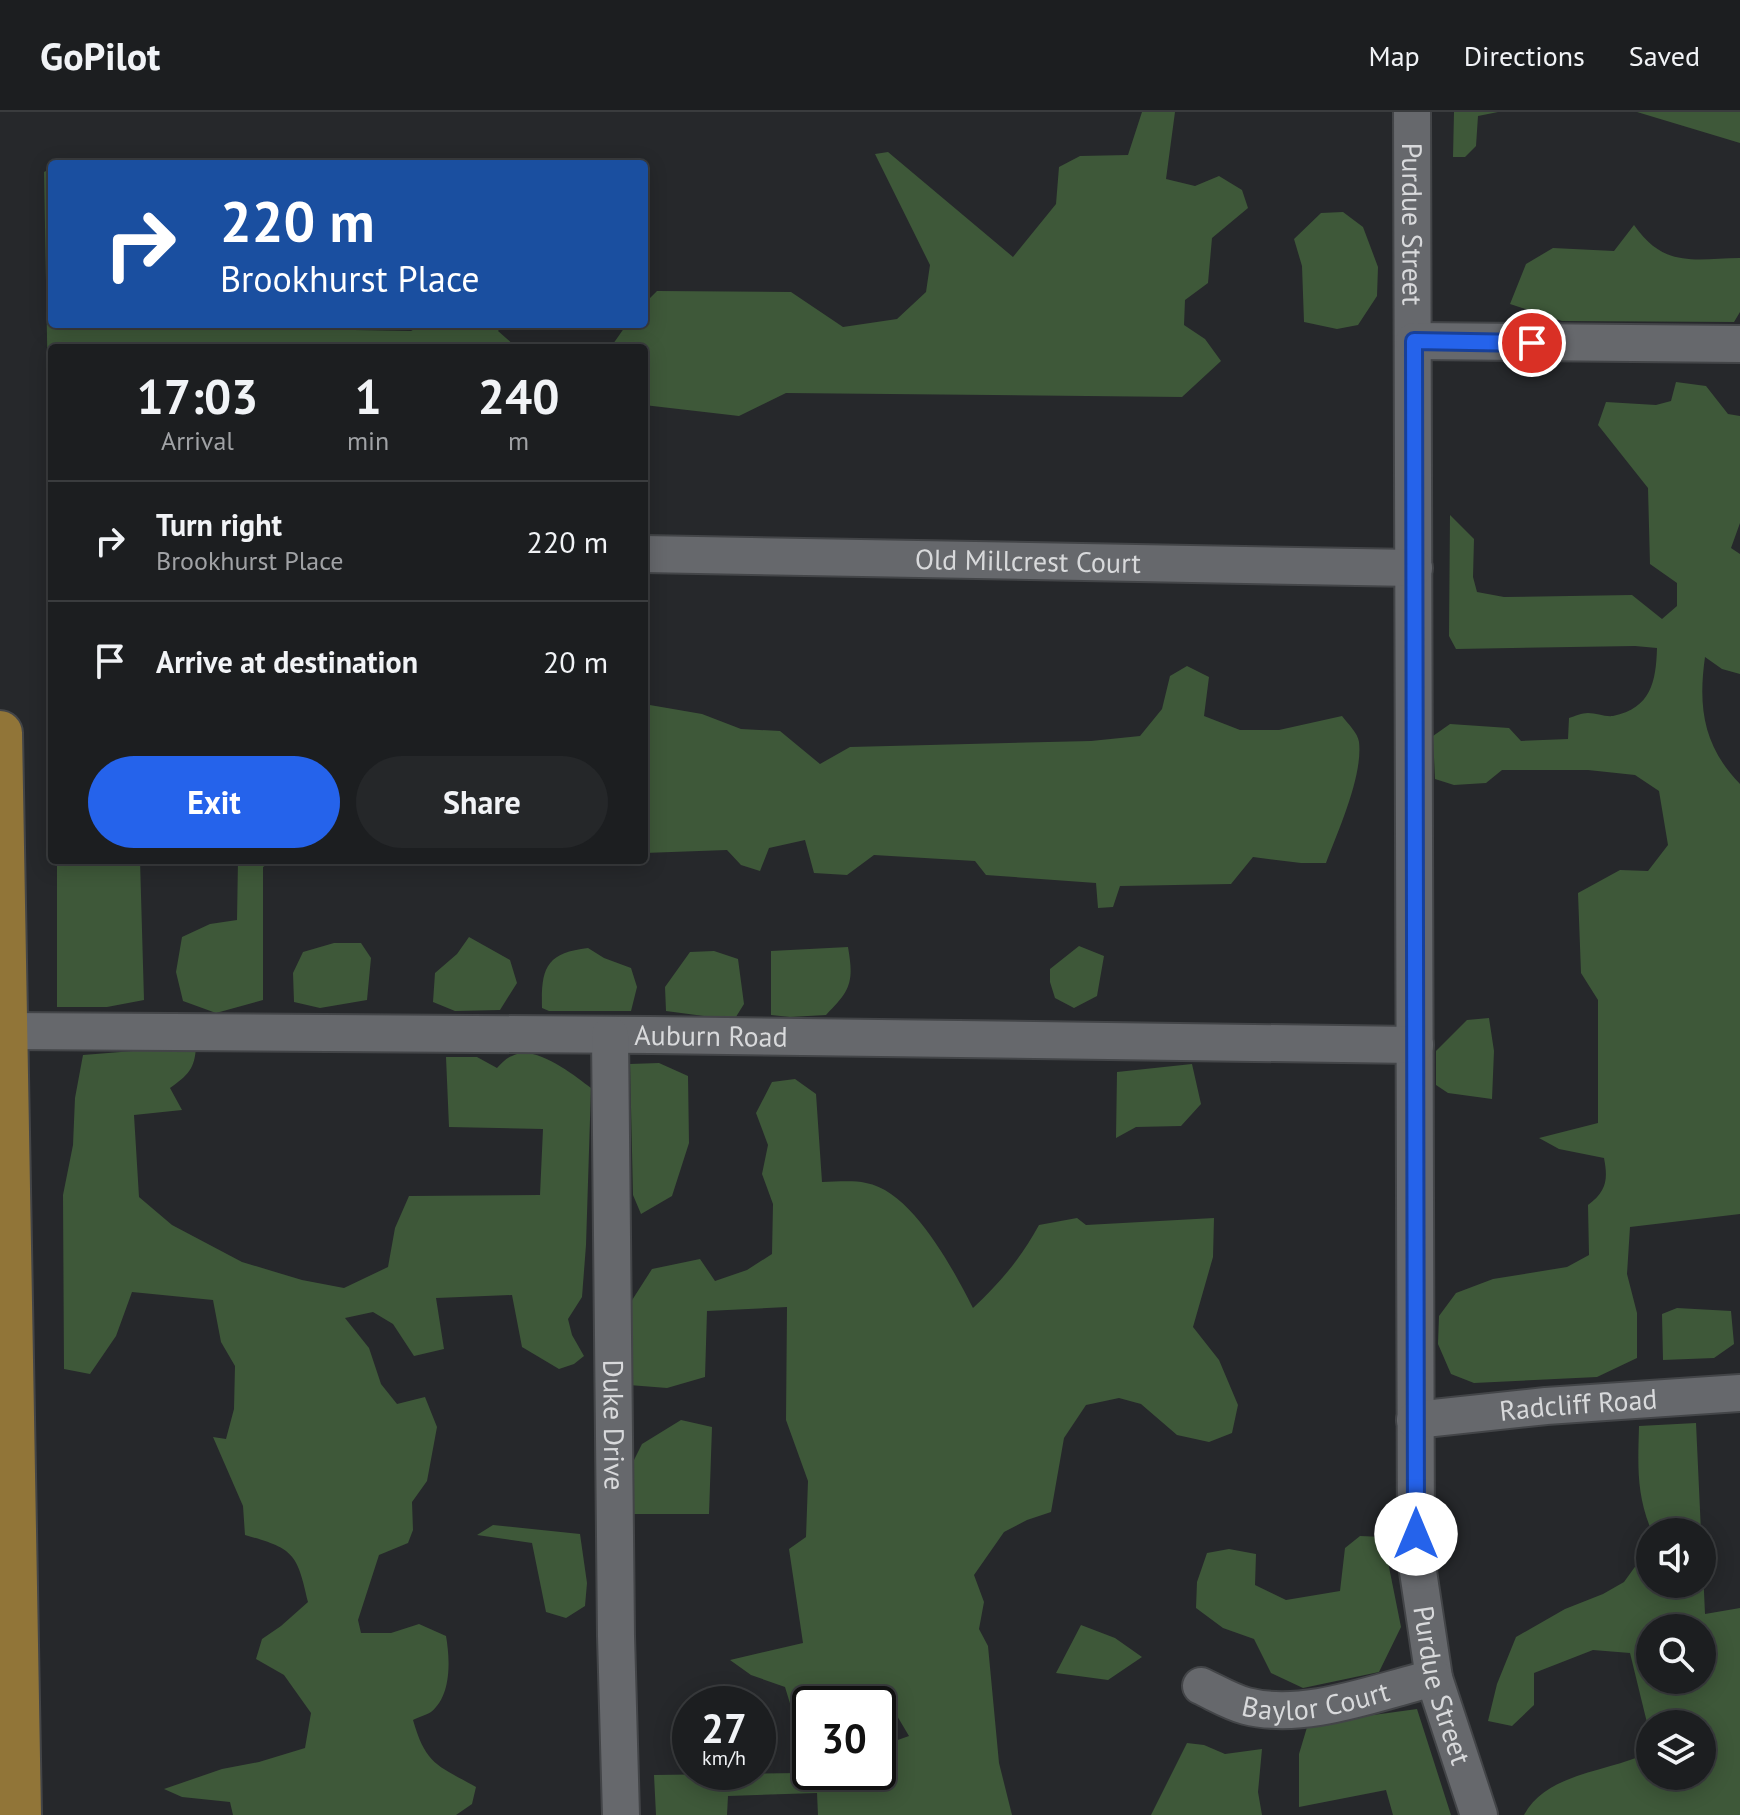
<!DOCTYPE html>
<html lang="en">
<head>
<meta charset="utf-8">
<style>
	body { margin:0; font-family:"PT Sans",sans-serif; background:#252729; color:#f1f3f6; height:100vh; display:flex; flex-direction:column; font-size:30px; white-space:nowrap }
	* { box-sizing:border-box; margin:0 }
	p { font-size:26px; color:#a0a2a5 }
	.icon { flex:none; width:44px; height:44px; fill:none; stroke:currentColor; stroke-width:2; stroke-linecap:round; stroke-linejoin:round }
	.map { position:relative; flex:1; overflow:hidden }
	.details { position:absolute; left:48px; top:232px; width:600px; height:520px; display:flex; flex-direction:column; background:#1c1e20; border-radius:8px; box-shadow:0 4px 20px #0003,0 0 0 2px #3a3c3e }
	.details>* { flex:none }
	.hud { position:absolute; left:48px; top:48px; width:600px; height:168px; border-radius:8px; box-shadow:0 4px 20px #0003,0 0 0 2px #3a3c3e; background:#1a4fa0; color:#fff; overflow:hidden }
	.fabs { position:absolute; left:1636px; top:1406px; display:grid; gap:16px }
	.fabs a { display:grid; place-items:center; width:80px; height:80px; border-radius:50%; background:#1c1e20; box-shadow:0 4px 20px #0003,0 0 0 2px #3a3c3e; font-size:40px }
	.speed { position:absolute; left:672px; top:1574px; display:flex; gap:16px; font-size:40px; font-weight:700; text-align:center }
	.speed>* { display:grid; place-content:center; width:104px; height:104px; border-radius:50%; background:#1c1e20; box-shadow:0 4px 20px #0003,0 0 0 2px #3a3c3e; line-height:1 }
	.speed small { font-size:20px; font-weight:400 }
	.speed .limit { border:4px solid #111; border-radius:12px; background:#fff; color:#111 }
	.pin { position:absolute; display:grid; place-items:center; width:68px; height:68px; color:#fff; margin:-34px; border:4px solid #fff; border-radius:50%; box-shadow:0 2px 8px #0007 }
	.me { position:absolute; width:88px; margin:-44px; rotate:0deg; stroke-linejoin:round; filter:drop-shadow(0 0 6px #0008) }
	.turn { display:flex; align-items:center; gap:28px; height:168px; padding:0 40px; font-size:36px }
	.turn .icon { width:104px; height:104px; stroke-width:2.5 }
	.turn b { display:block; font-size:56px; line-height:68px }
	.eta { display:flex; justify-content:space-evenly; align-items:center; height:136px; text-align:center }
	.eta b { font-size:48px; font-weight:700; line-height:56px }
	.button { display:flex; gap:16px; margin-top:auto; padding:16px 40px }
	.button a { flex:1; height:92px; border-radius:48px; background:#2563eb; color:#fff; font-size:32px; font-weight:700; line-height:92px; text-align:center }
	.button a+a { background:#252729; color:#f1f3f6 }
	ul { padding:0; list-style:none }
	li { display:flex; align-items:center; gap:24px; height:120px; padding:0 40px; border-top:2px solid #3a3c3e }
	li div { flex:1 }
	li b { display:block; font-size:30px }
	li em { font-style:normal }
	header { display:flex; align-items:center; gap:48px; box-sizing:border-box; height:112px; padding:0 40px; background:#1c1e20; border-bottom:2px solid #3a3c3e }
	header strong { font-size:38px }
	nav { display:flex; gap:44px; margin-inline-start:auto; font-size:28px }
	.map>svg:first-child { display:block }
	.forest { fill:#3e5839; fill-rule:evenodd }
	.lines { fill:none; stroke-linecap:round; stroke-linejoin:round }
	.street-casing { stroke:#434548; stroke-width:40 }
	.primary-casing { stroke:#434548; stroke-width:48 }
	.street { stroke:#66686c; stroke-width:36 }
	.primary { stroke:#917538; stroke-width:44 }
	.route-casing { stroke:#184099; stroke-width:20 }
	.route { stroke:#2563eb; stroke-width:14 }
	.labels { text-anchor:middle; stroke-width:8; stroke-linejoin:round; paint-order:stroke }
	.street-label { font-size:28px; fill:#d8d9db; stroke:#1d1e21 }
</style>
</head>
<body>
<header>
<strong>GoPilot</strong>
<nav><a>Map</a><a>Directions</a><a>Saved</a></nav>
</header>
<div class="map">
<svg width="1740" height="1703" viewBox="0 0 1740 1703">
	<rect width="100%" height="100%" fill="#26282b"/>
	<path class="forest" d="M1142 0H1175L1166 67 1195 74 1219 64 1242 78 1248 96 1212 126 1208 171 1185 188 1184 213 1205 227 1221 249 1182 285 786 281 739 304 644 293V236H52V396L50 391 44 60 52 56V212H244L246 216 411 219 423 212H504L498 219 515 234 613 232 627 212H644V192L657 179 791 180 843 215 897 207 926 180 930 153 875 42 888 40 1013 145 1056 92 1059 55 1080 44 1128 43Z
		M1454 0H1498L1478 4 1476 34 1465 45H1453Z
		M1637 0H1740V31Z
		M1343 100 1363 115 1378 155 1377 184 1358 213 1337 217 1304 210 1302 154 1294 127 1321 101Z
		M1634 113C1664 156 1693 147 1740 146V200L1734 210 1562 209 1510 192 1526 152 1553 136 1614 139Z
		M1676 270 1706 274 1728 302 1740 304V411L1731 436 1740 442V562L1722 557 1705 545C1698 595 1703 634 1740 672V1102L1630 1115 1627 1162 1637 1201V1246L1597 1265 1474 1271 1451 1262 1438 1232 1439 1204 1456 1181 1493 1167 1567 1155 1589 1143 1588 1093C1607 1079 1608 1067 1604 1046L1559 1037 1539 1026 1598 1011V888L1581 861 1578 781 1620 758 1648 759 1668 733 1659 679 1635 663 1588 658H1502L1486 671 1454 673 1435 667 1433 624 1450 612 1509 616 1521 629 1568 627 1569 606C1575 604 1582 601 1588 601 1596 601 1605 605 1613 604 1651 596 1656 570 1657 536L1635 534 1456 537 1449 524 1450 403 1474 427 1473 465 1477 480 1504 485 1632 483 1662 507 1677 494V471L1650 452 1648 376 1598 313 1606 290 1656 293 1671 289Z
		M1187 554 1209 565 1204 604 1240 618H1279L1342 604C1348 612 1358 621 1359 630 1363 664 1338 719 1326 751H1301L1253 745 1231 772 1120 774 1113 795 1098 796 1096 771 986 763 975 749 874 743 847 763 814 761 805 728 769 736 760 759 741 753 727 738 644 741V592L702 602 741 617 780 619 820 652 850 635 1091 629 1140 624 1162 597 1170 564Z
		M57 748H140L144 888 107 895H57Z
		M238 748H274L263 755V888L216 901 183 889 176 860 182 825 210 812 237 808Z
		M469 825 510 848 517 871 500 898 455 899 433 890 435 861 457 842Z
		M334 831H361L371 846 367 888 320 896 294 890 293 861 303 840Z
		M1079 834 1104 844 1097 884 1074 896 1055 886 1050 870V857Z
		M848 835C854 870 851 878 826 903L790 905 771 903V839Z
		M588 836 604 846 631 856 637 875 631 899H549L542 896C541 856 546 841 588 836Z
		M714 839 738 847 744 892 734 908 666 899 665 875 690 840Z
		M1489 906 1494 939 1492 987 1448 981 1436 973V939L1467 908Z
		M196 934C195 957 188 963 170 976L182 998 134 1003 139 1085 172 1113 242 1150 302 1168 344 1176 388 1155 395 1116 409 1084 540 1083 543 1017 449 1015 446 945H477L497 956C501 952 506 946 512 944 534 931 574 963 591 976L586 1133 582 1185 568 1207 572 1223 584 1244 574 1252 559 1257 522 1235 512 1183 436 1186 444 1237 414 1244 393 1212 373 1200 345 1206 369 1236 381 1272 397 1292 425 1285 437 1315 427 1369 412 1390 413 1418 408 1431 379 1443 358 1508 361 1521H391L419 1512 446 1524C450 1547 452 1583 431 1600 427 1603 418 1605 413 1608 426 1653 437 1653 476 1675L472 1692 456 1703H233L230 1690 182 1685 164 1677 222 1657 259 1650 305 1636 311 1601 284 1563 256 1547 262 1527 281 1514 308 1490C297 1441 294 1437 245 1423L243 1394 213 1325 226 1327 234 1297 235 1254 221 1230 213 1188 132 1180 116 1224 90 1262 64 1257 63 1083 73 1033 75 986 83 943Z
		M659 951 688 964 689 1031 672 1084 641 1102 633 1083 630 952Z
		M1192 952 1201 992 1181 1014 1136 1015 1116 1026 1117 960Z
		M795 967 816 982 822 1070C836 1070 852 1068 866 1071 912 1079 953 1157 973 1196 1000 1171 1021 1146 1039 1113L1077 1106 1086 1113 1214 1106 1213 1145 1193 1215 1219 1248 1238 1293 1232 1321 1209 1330 1177 1323 1141 1292 1119 1286 1086 1293 1064 1326 1051 1400 1027 1408 1004 1420 974 1463 984 1490 979 1517 988 1534 999 1651 1012 1703H818L817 1681 728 1684 727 1703H656L654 1663 878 1660V1635L909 1624 884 1582 839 1592H810V1597L792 1598 785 1575 751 1563 730 1548 803 1531 789 1437 806 1425 808 1369 786 1308 787 1195 707 1199 705 1265 667 1276 629 1273 627 1196 652 1157 700 1147 715 1169 747 1158 772 1142 773 1092 762 1062 768 1033 756 1001 772 970Z
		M1677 1196 1731 1199 1734 1232 1714 1246 1663 1248 1662 1202Z
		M681 1308 712 1315 709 1402H629L633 1350 642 1332Z
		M1696 1311 1701 1420H1652C1636 1382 1638 1354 1639 1314Z
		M493 1413 580 1422 587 1471 585 1494 566 1506 546 1500 532 1431 477 1423Z
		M1360 1424 1383 1425 1401 1515 1379 1560 1303 1576 1271 1561 1254 1527 1223 1516 1196 1496 1197 1470 1207 1441 1229 1437 1256 1442 1255 1473 1286 1488 1340 1479 1345 1436Z
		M1650 1434V1472H1702V1436L1705 1502 1740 1496V1703H1524C1547 1660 1610 1660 1650 1640V1664H1702V1612H1650V1623L1630 1541 1593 1538 1534 1561V1593L1512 1614 1488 1609 1497 1572 1516 1525 1565 1497 1603 1482 1624 1470ZM1650 1516H1702V1568H1650Z
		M1081 1513 1115 1526 1142 1545 1108 1568 1056 1561Z
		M1417 1597 1451 1703H1393L1386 1678 1299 1695V1642L1308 1612Z
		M1187 1631 1204 1633 1225 1642 1262 1637 1258 1680 1262 1703H1151Z"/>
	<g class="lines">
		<defs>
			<g id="street">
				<path id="s1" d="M1412 0 1416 1446 1434 1566 1479 1703"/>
				<path d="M1414 229 1740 232"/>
				<path id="s2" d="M644 442 1414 456"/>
				<path id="s3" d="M5 919 651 923 1415 933"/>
				<path id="s4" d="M610 923 616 1524 621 1703"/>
				<path id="s5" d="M1415 1308 1546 1294 1740 1281"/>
				<path id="s6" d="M1201 1574C1216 1581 1231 1590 1246 1594 1305 1609 1376 1580 1434 1566"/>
			</g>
			<path id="primary" d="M0 621 19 1703"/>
		</defs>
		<use href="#street" class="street-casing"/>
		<use href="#primary" class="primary-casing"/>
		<use href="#street" class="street"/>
		<use href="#primary" class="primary"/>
	</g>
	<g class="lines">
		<defs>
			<path id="route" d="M1416 1422 1414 229 1532 231"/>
		</defs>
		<use href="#route" class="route-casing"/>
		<use href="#route" class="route"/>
	</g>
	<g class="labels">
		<g class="street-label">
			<text dy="10" stroke="none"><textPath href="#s1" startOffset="112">Purdue Street</textPath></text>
			<text dy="10" stroke="none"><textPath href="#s2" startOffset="384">Old Millcrest Court</textPath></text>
			<text dy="10" stroke="none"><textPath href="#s3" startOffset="706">Auburn Road</textPath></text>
			<text dy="10" stroke="none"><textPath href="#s5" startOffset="164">Radcliff Road</textPath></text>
			<text dy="10" stroke="none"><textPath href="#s4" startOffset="390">Duke Drive</textPath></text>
			<text dy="10" stroke="none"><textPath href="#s1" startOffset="1576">Purdue Street</textPath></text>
			<text dy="10" stroke="none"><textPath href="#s6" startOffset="120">Baylor Court</textPath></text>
		</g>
	</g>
</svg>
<div class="fabs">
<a><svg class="icon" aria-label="sound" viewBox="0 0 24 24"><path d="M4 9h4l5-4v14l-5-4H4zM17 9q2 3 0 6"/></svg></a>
<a><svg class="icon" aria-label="search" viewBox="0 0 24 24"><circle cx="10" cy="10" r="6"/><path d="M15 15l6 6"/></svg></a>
<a><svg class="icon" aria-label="layers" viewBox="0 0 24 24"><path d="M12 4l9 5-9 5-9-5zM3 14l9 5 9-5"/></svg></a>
</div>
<div class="speed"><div>27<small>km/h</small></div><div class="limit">30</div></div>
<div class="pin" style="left:1532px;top:231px;background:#d93025"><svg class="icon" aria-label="arrive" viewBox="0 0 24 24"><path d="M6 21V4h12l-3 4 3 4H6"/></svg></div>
<svg class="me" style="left:1416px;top:1422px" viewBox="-20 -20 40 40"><circle r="19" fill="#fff"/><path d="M0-13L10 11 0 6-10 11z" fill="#2563eb"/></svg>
<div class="hud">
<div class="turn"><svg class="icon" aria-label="right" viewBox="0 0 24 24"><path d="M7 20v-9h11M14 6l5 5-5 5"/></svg><div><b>220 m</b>Brookhurst Place</div></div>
</div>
<section class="details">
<div class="eta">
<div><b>17:03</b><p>Arrival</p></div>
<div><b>1</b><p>min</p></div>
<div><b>240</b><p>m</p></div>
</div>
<ul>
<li><svg class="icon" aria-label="right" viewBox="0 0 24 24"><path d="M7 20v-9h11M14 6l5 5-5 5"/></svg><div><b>Turn right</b><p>Brookhurst Place</p></div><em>220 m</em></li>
<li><svg class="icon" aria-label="arrive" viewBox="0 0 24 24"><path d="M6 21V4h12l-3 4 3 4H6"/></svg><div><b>Arrive at destination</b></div><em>20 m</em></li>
</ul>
<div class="button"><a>Exit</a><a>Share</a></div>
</section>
</div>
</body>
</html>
